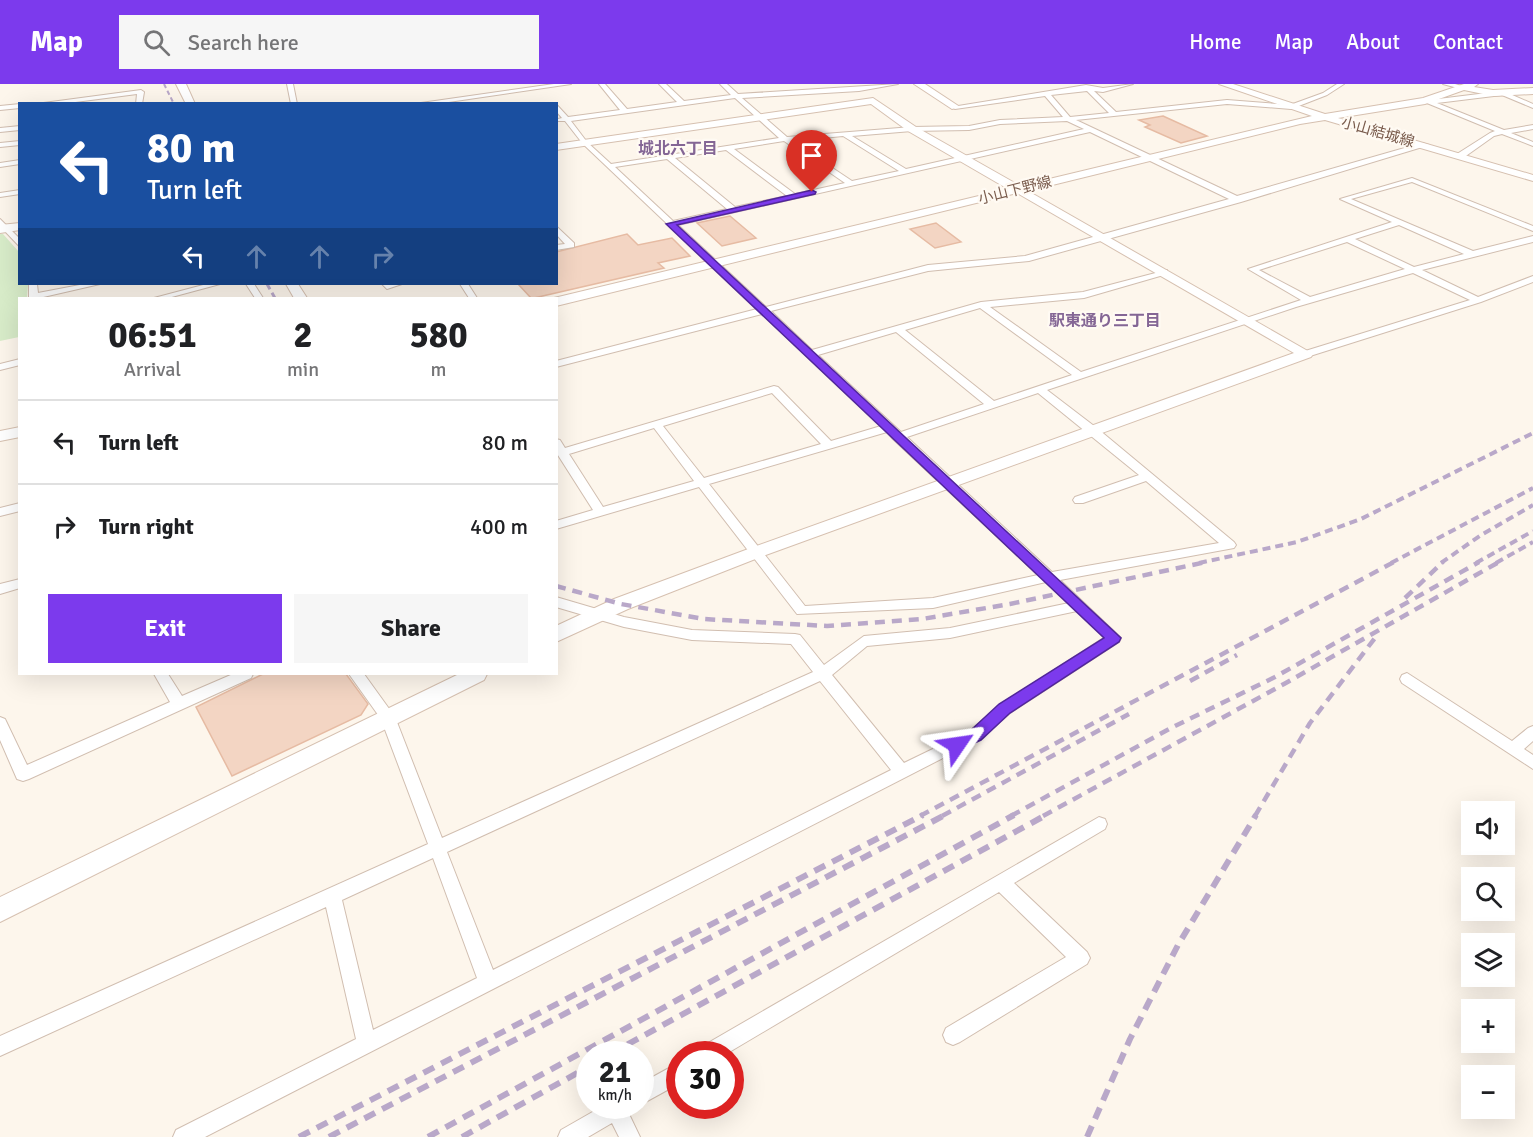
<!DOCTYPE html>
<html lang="en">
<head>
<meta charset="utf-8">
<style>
	body { margin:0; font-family:Signika,"Noto Sans JP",sans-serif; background:#f6f6f6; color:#202124; height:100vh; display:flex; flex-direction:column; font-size:22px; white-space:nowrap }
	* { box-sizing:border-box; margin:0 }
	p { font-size:20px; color:#757577 }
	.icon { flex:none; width:33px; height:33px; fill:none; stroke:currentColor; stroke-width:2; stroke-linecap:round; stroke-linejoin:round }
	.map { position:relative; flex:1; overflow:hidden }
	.drawer { position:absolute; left:18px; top:213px; width:540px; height:378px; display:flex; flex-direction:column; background:#fff; border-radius:0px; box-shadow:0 6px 24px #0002 }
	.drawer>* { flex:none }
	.hud { position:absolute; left:18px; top:18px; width:540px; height:183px; border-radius:0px; box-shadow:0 6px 24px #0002; background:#1a4fa0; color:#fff; overflow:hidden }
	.tools { position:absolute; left:1461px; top:717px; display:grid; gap:12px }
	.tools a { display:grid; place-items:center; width:54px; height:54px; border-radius:0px; background:#fff; box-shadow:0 6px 24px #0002; font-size:30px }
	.speed { position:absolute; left:576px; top:957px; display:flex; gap:12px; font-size:30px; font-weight:700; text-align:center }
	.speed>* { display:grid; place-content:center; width:78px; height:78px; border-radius:50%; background:#fff; box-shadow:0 6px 24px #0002; line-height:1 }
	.speed small { font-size:15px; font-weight:400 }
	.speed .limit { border:9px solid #d22; background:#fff; color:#111 }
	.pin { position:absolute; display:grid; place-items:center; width:51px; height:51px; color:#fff; margin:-62px -26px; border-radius:50% 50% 50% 0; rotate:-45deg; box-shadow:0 0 6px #0007 }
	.pin .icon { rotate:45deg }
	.me { position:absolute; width:66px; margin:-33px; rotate:58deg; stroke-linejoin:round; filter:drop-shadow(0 0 4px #0008) }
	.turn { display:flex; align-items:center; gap:21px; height:126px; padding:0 30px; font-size:27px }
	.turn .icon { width:78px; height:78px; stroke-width:2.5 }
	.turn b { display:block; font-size:42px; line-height:51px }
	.lanes { display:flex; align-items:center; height:57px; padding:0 30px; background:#0003; justify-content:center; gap:30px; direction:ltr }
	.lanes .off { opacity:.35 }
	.eta { display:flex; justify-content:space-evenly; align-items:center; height:102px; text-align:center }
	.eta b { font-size:36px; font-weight:800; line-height:42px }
	.button { display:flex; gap:12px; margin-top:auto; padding:12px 30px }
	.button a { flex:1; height:69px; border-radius:0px; background:#7c3aed; color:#fff; font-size:24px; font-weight:800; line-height:69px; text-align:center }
	.button a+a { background:#f6f6f6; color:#202124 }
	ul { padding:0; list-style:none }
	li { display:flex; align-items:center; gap:18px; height:84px; padding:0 30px; border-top:2px solid #e0e0e0 }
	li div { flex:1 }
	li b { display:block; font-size:22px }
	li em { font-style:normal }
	header { display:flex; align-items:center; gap:36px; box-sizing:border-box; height:84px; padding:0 30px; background:#7c3aed; color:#fff }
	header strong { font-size:28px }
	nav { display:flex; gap:33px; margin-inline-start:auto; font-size:21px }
	.search { width:420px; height:54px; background:#f6f6f6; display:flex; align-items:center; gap:15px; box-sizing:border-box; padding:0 21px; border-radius:0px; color:#757577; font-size:22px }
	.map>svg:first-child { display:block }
	.green { fill:#d8ecc9 }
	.building { fill:#f3d5c3; stroke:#e6bba3; stroke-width:1.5 }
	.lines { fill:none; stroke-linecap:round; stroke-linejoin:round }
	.street-casing { stroke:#d1beb0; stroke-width:2 }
	.secondary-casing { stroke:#d6c0b0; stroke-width:2 }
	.street { fill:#fff; fill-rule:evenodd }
	.secondary { fill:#fff; fill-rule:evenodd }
	.rail-far4 { stroke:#b9a8c9; stroke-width:2; stroke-dasharray:4.5 3; stroke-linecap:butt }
	.rail-far3 { stroke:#b9a8c9; stroke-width:3; stroke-dasharray:6 4; stroke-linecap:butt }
	.rail-far2 { stroke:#b9a8c9; stroke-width:4; stroke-dasharray:8 5; stroke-linecap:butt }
	.rail-far1 { stroke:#b9a8c9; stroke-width:4.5; stroke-dasharray:10 7; stroke-linecap:butt }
	.rail { stroke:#b9a8c9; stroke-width:6; stroke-dasharray:12 8; stroke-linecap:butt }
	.route { fill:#7c3aed; stroke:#51269a; stroke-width:1.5 }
	.labels { text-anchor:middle; stroke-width:4.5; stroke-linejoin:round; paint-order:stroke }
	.far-street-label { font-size:15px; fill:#7a5c4d; stroke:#fffaf3 }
	.far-neighbourhood-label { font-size:16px; font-weight:bold; fill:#846695; stroke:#fffaf3 }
</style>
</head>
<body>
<header>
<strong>Map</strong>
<div class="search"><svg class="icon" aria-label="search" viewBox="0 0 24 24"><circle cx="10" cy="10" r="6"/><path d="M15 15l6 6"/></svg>Search here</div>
<nav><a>Home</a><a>Map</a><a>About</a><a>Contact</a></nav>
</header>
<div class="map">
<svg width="1533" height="1053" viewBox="0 0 1533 1053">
	<rect width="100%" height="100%" fill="#fdf6ec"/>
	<path class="green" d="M0 150H3L19 168 20 200H28L27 214H20L19 253 0 257Z"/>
	<path class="building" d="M1163 32 1207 52 1181 59 1145 43 1150 41 1139 36Z
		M730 132 756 154 722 162 697 139Z
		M936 139 961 158 935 164 910 145Z
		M627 150 638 161 672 154 690 172 658 179 664 184 534 214H531L518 200H556V168Z
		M263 590H346L368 620 361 631 232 692 196 623Z"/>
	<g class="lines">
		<defs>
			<path id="street" d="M287 0H293L297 20H291Z
				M554 0H571L435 20H414Z
				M599 0H605L627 25 677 18 659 0H666L684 17 731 11 720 0H727L738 10 898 0 859 7 742 14 787 53 912 43 969 42 1000 36 1063 33 1045 12 955 25 952 23 1086 1 1103 4 1133 0 1103 8 1094 7 1116 28 1227 16 1290 21 1323 9 1337 0H1344L1327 11 1291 25 1227 20 1076 36 1237 112 1422 59 1429 61 1241 118 1029 177 928 187 771 227 812 266 981 218 1083 208 1167 186V190L1084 214 990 223 1081 288 1301 216 1248 185 1392 138 1340 115 1412 94 1533 142V147L1412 98 1351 115 1473 167 1533 152V158L1422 186 1478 213 1533 192V198L1481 218 1310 272H1302V268L1470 216 1413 189 1296 223 1047 306 1098 345 1234 458 1236 461 1234 464 1060 496 1121 554 1119 558 1010 629 980 655 205 1053H173L176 1046 356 955 326 823 0 972V952L428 760 381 635 349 590H364L395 633 442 754 813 588 791 560 692 556 624 543 556 523V513L624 533 692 546 795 550 800 551 824 581 864 552 950 544 1069 519 1046 498 933 524 797 530 699 403 556 445V437L593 426 556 368V355L560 356 565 364 774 302 778 303 831 357 881 342 762 230 556 283V277L757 225 583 60 565 37H558V35L562 34 556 27V20L568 33 620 26ZM1087 7 1109 29 1070 33 1051 11ZM735 14 779 54 611 80 587 58 571 37ZM1067 37 1084 45 906 85 852 52 912 47 969 46 1000 40ZM1090 48 1229 115 1025 172 928 181 766 223 678 141ZM843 52 899 87 852 97 792 57ZM784 57 845 99 795 110 734 65ZM726 66 787 112 735 123 675 74ZM667 75 727 125 673 137 615 83ZM1399 141 1464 170 1414 183 1355 155ZM1347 158 1405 185 1310 213 1259 186ZM980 224 1072 291 994 317 905 246ZM896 248 984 320 901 348 818 271ZM772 309 821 360 704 394 663 342ZM1038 309 1139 391 1075 413 1073 416 1075 419H1083L1146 397 1219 459 1052 488 907 353ZM654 344 694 397 603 423 569 370ZM887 348 893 355 1038 491 933 514 805 522 709 400ZM1077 527 1105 553 1000 621 970 647 904 679 832 591 867 562 950 554ZM820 597 891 686 493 886 447 768ZM433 774 477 894 373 946 342 816Z
				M1443 0H1455L1468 4 1465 6Z
				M141 6 144 8 142 20H136L137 10 60 20H36Z
				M1503 7 1533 20V24L1502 11 1437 19 1504 46 1533 41V45L1511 49 1533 58V62L1502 50 1494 52 1463 74H1457V70L1490 49 1495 47 1422 17Z
				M20 20V24L0 26V22Z
				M20 42V46L0 48V44Z
				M20 57V61L0 63V59Z
				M20 76V80L0 83V79Z
				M20 106V110L0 113V109Z
				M0 135 20 155V163L0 142Z
				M556 142 574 159V163L556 166V161L565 160 556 150Z
				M29 200H37L38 209 85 200H100L39 214H29Z
				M207 200H220L168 214H154Z
				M246 200H254L263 214H255Z
				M382 200H402L387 205Z
				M460 200H468L477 214H469Z
				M20 275V281L0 286V280Z
				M20 419V427L0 432V424Z
				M20 495V504L0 510V500Z
				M1407 589 1512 657 1528 644 1533 642V657L1524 665 1533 671V685L1402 599 1400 595 1402 591Z
				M154 590H168L182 612 233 590H253L251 594 29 695 23 697 17 695 0 656V633L5 635 27 681 170 618Z
				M1099 733 1105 735 1107 740 1105 745 1014 799 1087 868 1090 874 1087 880 960 958 953 961 946 958 943 951 946 944 1066 873 999 808 726 970H698L701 963Z
				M680 978V999L640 1021V1000Z
				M603 1022H632L629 1030 640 1053H619L612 1039 588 1053H558L561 1046Z"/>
			<path id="secondary" d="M176 0H186L195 20H186Z
				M914 0H925L960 23 952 25Z
				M1219 0H1233L1325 30 1423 14 1464 0H1478L1474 3 1493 6 1533 4V10L1493 12 1464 6 1425 20 1338 34 1533 91V97L1325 36 1300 40 1028 107 1313 270 1311 273 763 472 628 525 556 558V542L614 515 751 464 1294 269 1017 109 556 222V214H554L1008 105 908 47 871 20 556 66V60L873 14 916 43 1020 102 1312 32Z
				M20 139V146L0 149V141Z
				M286 200H298L307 214H294Z
				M20 343V353L0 357V347Z
				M459 590H487L484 596 0 838V813Z"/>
		</defs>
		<use href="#street" class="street-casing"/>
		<use href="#secondary" class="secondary-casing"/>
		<use href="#street" class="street"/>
		<use href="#secondary" class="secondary"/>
		<path class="rail-far4" d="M164 0 174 20"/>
		<path class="rail-far3" d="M267 200 275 214"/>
		<path class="rail-far2" d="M1199 479 1297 458 1361 435 1533 349
			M1391 479 1533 404
			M1441 479 1481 451 1533 421
			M1476 479 1533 447
			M1496 479 1533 458"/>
		<path class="rail-far1" d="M556 502 621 520 704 535 827 542 922 535 1010 520 1206 478
			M1405 514 1443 478
			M1190 597 1237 571
			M920 732 1394 478
			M942 732 1129 630
			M1011 732 1171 644 1275 593 1479 478
			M1043 732 1284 600 1499 478
			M1255 732 1310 639 1378 550"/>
		<path class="rail" d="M610 970 1046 731
			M299 1053 923 731
			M329 1053 945 731
			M428 1053 1014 731
			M462 1053 590 982
			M1087 1053 1130 955 1178 861 1256 731"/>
	</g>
	<path class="route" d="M812 106 816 108 815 110 677 141 1121 554 1119 558 1010 629 981 656 957 667 952 665 949 661 952 656 970 647 999 620 1104 554 666 140Z"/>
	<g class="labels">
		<g class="far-street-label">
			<text transform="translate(1378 48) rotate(16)" y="5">小山結城線</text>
			<text transform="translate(1015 106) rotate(-14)" y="5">小山下野線</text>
		</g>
		<g class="far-neighbourhood-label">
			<text x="678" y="70">城北六丁目</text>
			<text x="1105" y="242">駅東通り三丁目</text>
		</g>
	</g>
</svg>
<div class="tools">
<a><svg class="icon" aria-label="sound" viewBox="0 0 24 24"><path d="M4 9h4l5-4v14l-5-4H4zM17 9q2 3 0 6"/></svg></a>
<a><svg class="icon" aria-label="search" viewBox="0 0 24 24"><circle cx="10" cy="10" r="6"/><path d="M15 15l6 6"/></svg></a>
<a><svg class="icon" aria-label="layers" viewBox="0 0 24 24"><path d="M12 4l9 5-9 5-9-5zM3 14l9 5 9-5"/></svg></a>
<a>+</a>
<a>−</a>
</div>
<div class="speed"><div>21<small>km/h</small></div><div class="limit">30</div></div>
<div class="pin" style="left:812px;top:108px;background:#d93025"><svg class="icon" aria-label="arrive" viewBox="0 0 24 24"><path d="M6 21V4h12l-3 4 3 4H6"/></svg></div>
<svg class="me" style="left:957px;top:661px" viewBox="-20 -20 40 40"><path d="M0-17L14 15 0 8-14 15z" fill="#7c3aed" stroke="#fff" stroke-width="4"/></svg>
<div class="hud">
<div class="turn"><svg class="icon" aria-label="left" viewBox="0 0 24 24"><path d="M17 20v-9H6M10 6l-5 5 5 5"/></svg><div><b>80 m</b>Turn left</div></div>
<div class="lanes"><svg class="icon" aria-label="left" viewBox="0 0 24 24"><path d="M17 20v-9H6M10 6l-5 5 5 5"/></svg><svg class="icon off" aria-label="ahead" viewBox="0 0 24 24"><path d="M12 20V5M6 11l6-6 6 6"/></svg><svg class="icon off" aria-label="ahead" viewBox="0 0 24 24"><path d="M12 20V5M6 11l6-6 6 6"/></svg><svg class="icon off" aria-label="right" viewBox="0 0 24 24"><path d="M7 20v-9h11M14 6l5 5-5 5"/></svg></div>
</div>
<section class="drawer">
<div class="eta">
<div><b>06:51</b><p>Arrival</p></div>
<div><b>2</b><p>min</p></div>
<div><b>580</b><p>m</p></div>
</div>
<ul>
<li><svg class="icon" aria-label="left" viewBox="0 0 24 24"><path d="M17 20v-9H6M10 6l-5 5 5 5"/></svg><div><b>Turn left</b></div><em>80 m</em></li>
<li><svg class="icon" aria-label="right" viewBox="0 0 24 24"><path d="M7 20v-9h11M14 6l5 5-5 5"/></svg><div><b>Turn right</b></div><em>400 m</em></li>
</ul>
<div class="button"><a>Exit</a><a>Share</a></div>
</section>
</div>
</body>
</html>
